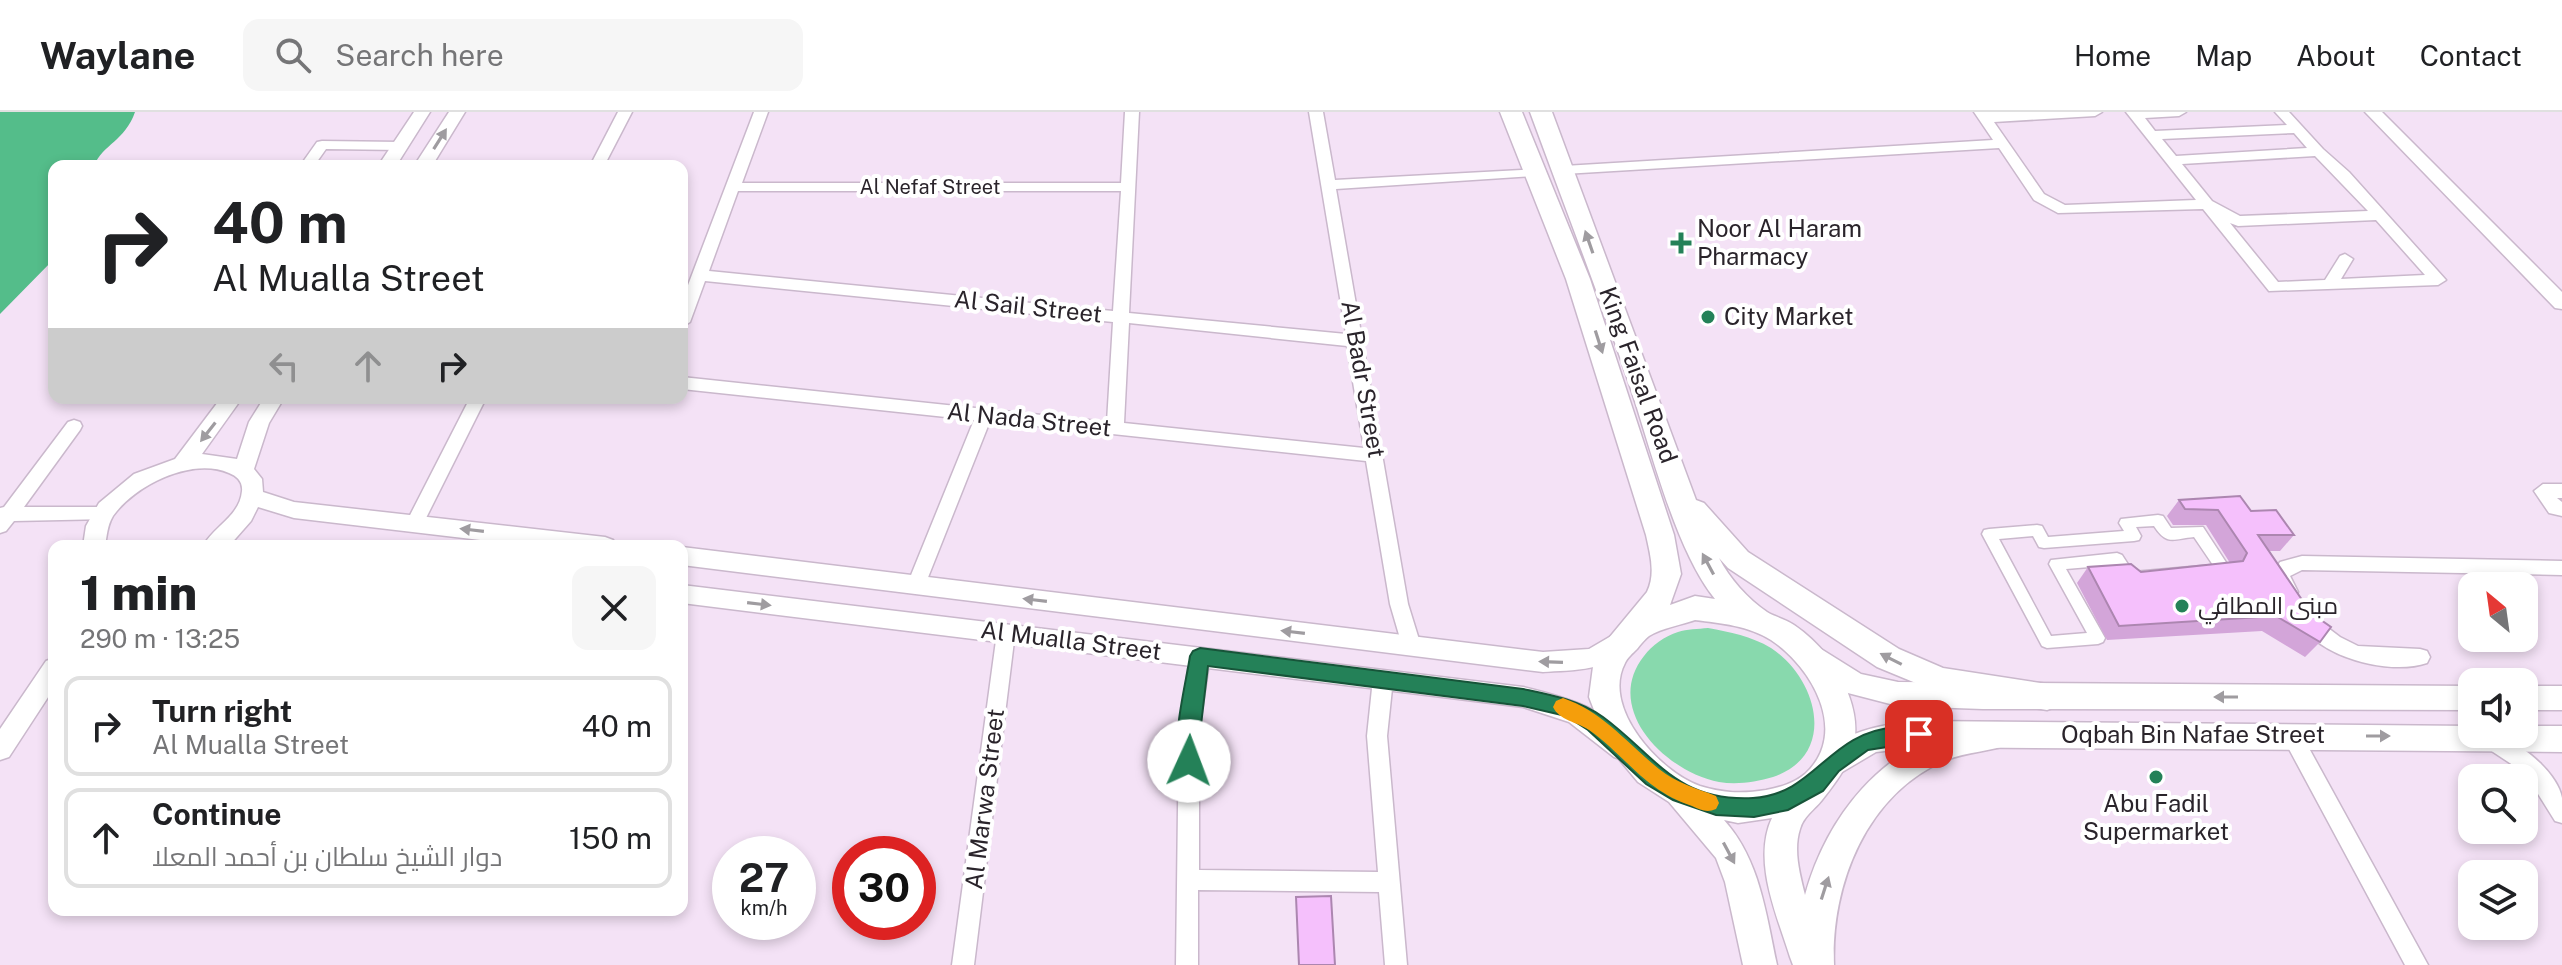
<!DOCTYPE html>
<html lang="en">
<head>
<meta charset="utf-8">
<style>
	body { margin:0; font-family:"Public Sans",Cairo,sans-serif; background:#f6f6f6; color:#202124; height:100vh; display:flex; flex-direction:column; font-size:30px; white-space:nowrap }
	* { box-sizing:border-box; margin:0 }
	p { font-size:26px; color:#757577 }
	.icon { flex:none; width:44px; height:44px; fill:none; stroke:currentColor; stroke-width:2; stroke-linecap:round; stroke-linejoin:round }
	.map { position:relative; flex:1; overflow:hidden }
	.details { position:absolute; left:48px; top:428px; width:640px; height:376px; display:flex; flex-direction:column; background:#fff; border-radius:16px; box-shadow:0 4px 12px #0003 }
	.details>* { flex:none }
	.top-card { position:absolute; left:48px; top:48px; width:640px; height:244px; border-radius:16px; box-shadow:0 4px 12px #0003; background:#fff; color:#202124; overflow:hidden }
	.needle { width:52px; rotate:331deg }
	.fabs { position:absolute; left:2458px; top:460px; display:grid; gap:16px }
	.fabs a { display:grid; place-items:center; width:80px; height:80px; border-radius:16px; background:#fff; box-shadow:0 4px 12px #0003; font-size:40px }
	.speed { position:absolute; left:712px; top:724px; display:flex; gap:16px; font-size:40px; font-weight:700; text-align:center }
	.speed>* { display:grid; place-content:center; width:104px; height:104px; border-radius:50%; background:#fff; box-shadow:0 4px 12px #0003; line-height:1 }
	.speed small { font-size:20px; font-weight:400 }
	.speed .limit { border:12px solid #d22; background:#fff; color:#111 }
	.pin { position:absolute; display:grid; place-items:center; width:68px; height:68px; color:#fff; margin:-34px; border-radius:16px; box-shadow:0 4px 12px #0006 }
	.me { position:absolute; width:88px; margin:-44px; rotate:2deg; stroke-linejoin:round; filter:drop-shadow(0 0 6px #0008) }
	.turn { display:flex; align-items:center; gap:28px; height:168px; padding:0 32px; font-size:36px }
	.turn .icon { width:104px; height:104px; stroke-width:2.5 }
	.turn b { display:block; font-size:56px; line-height:68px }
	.lanes { display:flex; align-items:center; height:76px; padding:0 32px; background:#0003; justify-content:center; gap:40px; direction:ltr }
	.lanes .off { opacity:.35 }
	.round { display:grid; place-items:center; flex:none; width:84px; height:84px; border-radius:16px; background:#f6f6f6 }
	.head { display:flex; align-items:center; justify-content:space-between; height:136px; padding:0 32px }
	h1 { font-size:48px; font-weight:800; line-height:60px }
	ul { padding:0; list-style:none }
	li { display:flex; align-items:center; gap:24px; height:100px; margin:0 16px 12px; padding:0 16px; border:4px solid #e0e0e0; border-radius:16px }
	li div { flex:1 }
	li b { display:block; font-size:30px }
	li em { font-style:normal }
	header { display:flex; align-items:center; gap:48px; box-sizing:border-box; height:112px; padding:0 40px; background:#fff; border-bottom:2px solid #e0e0e0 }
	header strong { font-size:38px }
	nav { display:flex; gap:44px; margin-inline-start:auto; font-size:28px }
	.search { width:560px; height:72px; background:#f6f6f6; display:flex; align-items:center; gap:20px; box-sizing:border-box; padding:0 28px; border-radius:16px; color:#757577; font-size:30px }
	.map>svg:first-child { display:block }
	.green { fill:#88d9ad }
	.water { fill:#54bd8a }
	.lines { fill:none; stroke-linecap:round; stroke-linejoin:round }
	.pedestrian-casing { stroke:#cab8cc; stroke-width:3 }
	.minor-casing { stroke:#cab8cc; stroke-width:3 }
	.tertiary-casing { stroke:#cab8cc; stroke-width:3 }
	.secondary-casing { stroke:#cab8cc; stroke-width:3 }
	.primary-casing { stroke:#cab8cc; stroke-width:3 }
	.pedestrian { fill:#fff; fill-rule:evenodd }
	.minor { fill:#fff; fill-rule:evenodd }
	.tertiary { fill:#fff; fill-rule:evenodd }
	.secondary { fill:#fff; fill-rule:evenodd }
	.primary { fill:#fff; fill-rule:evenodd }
	.wall { fill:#d3a5d9 }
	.building { fill:#f5c0fc; stroke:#ac86b0; stroke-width:2 }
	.oneway { fill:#9f9ca0 }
	.route { fill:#248158; stroke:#175439; stroke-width:2 }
	.slow { fill:#f59e0b }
	.poi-dot { fill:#248158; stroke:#fff; stroke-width:3 }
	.labels { text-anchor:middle; stroke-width:8; stroke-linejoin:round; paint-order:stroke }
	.far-street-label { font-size:20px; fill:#2a242b; stroke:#fff }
	.poi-label { font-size:24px; fill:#2a242b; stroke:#fff; text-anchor:start }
	.street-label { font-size:24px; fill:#2a242b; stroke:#fff }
</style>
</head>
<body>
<header>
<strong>Waylane</strong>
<div class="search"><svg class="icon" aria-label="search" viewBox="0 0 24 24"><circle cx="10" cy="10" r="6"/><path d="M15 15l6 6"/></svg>Search here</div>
<nav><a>Home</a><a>Map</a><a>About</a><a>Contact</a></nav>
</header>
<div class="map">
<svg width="2562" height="853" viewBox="0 0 2562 853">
	<rect width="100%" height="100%" fill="#f4e2f6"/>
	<path class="green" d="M1708 516C1730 520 1751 524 1771 536 1818 567 1838 643 1773 665 1756 670 1737 673 1719 670 1666 660 1602 597 1644 544 1652 533 1665 524 1678 520 1687 517 1698 517 1708 516Z"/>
	<path class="water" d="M0 0H135C125 29 103 32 94 54H54V147L0 202Z"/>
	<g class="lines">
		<defs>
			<path id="pedestrian" d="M2158 403 2163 404 2171 416 2203 415 2231 458 2229 462 2224 464 2129 472 2124 470 2113 453 2066 457 2105 526 2103 530 2098 532 2047 536 2042 534 1982 422 1984 418 1989 417 2037 413 2042 414 2048 425 2124 419 2119 411 2121 407ZM2154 414C2167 434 2173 427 2194 425L2213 453 2133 460 2122 443 2117 441 2051 448 2049 452 2087 521 2051 524 1999 427 2033 424 2039 435 2044 436 2134 429 2139 428 2141 424 2136 415Z"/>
			<path id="minor" d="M618 0H632L604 54H590Z
				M754 0H768L742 71H1121L1125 0H1139L1129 201 1346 222 1309 0H1323L1335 68 1538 57 1540 60 1533 64 1336 77 1408 492 1421 534 1418 540 1411 542 1404 540 1390 492 1366 349 990 309 925 473 923 478H909L907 473 974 308 682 277V265L1107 310 1113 210 705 169 690 210 682 215V189ZM738 79H1121L1113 199 709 159ZM1129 211 1347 234 1364 336 1124 311Z
				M1974 0H2102L2095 4 1994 10 2044 82 2065 93 2196 88 2126 0H2186L2179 4 2145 6 2155 19 2287 13 2275 0H2289L2323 37 2349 60 2446 168 2438 173 2269 179 2203 97 2058 101 2034 88 1999 36 1564 62 1557 58 1564 54 1993 28ZM2294 21 2307 36 2176 44 2162 27ZM2315 44 2368 99 2240 104 2212 89 2182 52ZM2376 108 2425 163 2341 167 2353 147 2345 142 2340 144 2325 168 2278 170 2230 111 2238 114Z
				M322 29 401 30 408 34 401 38 326 37 314 54H300L317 30Z
				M470 286H486L421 416H409L406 411Z
				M74 308 80 310 82 314 80 318 24 395H103L109 397 112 402 109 407 14 409 6 419 0 421V396L4 395 68 310Z
				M2543 372H2562V386H2557L2562 390V404L2549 401 2534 379Z
				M2302 444 2562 449V463L2302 458 2290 464 2298 480 2296 485H2282L2271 464 2280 450Z
				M2307 500 2340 525 2358 534 2420 537 2427 539 2430 545 2427 551C2389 564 2317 545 2298 508L2300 503Z
				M1006 513 1013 516 1015 521 974 853H952L997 521 999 516Z
				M1200 536 1207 538 1210 544 1199 619V758L1378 760 1367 624 1373 567 1376 561 1383 559 1390 561 1393 567 1387 624 1407 853H1385L1379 780 1198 778V853H1176L1179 619 1190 544 1193 538Z
				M2292 615 2299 618 2428 853H2405L2282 624 2285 618Z
				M2484 622C2512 622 2557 658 2562 686 2562 694 2562 703 2562 711L2555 709 2525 661 2484 634 2481 628Z"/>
			<path id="tertiary" d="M414 0H430L396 54H378Z
				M449 0H465L432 54H414Z
				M2365 0H2382L2562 180V197L2555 196Z
				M221 286H242L202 342 237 347 249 310 264 286H284L269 311 254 357 262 367 263 380 294 390 605 425 613 428 616 434H531L294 406 258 395 251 409 229 434H203C213 415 240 404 242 379 243 370 237 364 229 361 192 345 135 373 113 404 107 414 107 423 105 434H83L86 414 99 391 134 362 175 347Z
				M682 435 1543 540 1589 537 1618 520 1626 523 1630 530C1615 560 1571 558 1543 560L682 453Z
				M682 473 1523 575C1561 584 1617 598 1635 637L1632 645 1623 648 1614 645 1569 610 1523 595 682 491Z
				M54 546V576L9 645 0 648V617L46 549Z"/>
			<path id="secondary" d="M1813 532 1861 562 1898 570 2472 574V598L1983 597 1898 594 1844 580 1803 552 1799 544 1803 536Z
				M2524 574H2562V598H2524Z
				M1919 609 2472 614V622H2524V614H2562V640L1919 635 1876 640 1832 666 1822 662 1817 653C1833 619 1886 612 1919 609Z"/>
			<path id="primary" d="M1500 0H1522L1590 167 1674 423 1681 462 1670 493 1695 484 1715 487C1675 438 1650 333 1629 271 1598 180 1563 90 1530 0H1552L1696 388 1704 391 1748 440 1899 537 1943 556 2047 572 2058 576 2062 585 2058 594 2047 598 1940 581 1877 555 1728 456 1719 446C1729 466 1748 487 1767 500 1775 505 1786 507 1794 513 1819 530 1839 555 1849 584 1865 629 1849 654 1822 688 1814 698 1803 705 1800 717 1793 738 1800 763 1805 783 1827 704 1882 635 1964 616 1980 612 1996 607 2012 612L2017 622 2012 632C1991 639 1967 640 1946 648 1866 682 1831 773 1834 853H1793L1790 845C1777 803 1752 749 1772 706L1738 711 1724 708C1760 748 1766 802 1777 853H1743L1725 770 1716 746 1669 690 1638 670 1608 634 1589 585 1594 547 1599 538 1647 480C1656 461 1650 442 1646 423L1566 167ZM1695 508C1721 511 1749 514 1771 528 1812 555 1850 621 1805 662 1793 672 1780 675 1766 678 1742 682 1723 681 1700 674 1660 660 1601 596 1625 551 1627 546 1633 541 1637 537 1640 533 1645 527 1649 524 1662 516 1681 513 1695 508Z"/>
		</defs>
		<use href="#pedestrian" class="pedestrian-casing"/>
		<use href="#minor" class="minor-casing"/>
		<use href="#tertiary" class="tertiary-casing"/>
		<use href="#secondary" class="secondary-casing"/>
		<use href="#primary" class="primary-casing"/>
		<use href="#pedestrian" class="pedestrian"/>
		<use href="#minor" class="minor"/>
		<use href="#tertiary" class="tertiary"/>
		<use href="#secondary" class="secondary"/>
		<use href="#primary" class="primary"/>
	</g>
	<path class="wall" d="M2179 388 2251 399 2294 423 2280 439H2268L2320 530 2305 545 2262 519 2107 528 2077 471 2088 455 2141 460 2230 451 2206 413H2173L2167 404Z"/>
	<path class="building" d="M2240 384 2251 399 2276 398 2294 423H2258L2311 501 2331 515 2320 530 2276 504 2119 514 2088 455 2131 452 2141 460 2243 449 2247 441 2218 398 2185 397 2179 388Z
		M1331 784 1335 853H1299L1296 785Z"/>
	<defs><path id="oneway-solid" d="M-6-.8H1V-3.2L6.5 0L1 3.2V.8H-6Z" transform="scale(2)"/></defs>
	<g class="oneway">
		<use href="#oneway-solid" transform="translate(440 27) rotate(-58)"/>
		<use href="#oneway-solid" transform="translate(1589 130) rotate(-109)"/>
		<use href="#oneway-solid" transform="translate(1599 230) rotate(72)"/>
		<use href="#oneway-solid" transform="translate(208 320) rotate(128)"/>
		<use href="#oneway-solid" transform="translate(472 418) rotate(-173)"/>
		<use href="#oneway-solid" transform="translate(1708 452) rotate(-118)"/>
		<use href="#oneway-solid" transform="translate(1035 488) rotate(-173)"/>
		<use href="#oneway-solid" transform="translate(759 492) rotate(7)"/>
		<use href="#oneway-solid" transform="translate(1293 520) rotate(-173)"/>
		<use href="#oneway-solid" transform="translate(1891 547) rotate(-153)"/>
		<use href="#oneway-solid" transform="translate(1551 550) rotate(-178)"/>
		<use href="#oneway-solid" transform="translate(2226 585) rotate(-180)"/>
		<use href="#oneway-solid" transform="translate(2378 624)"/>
		<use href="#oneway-solid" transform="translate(1729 741) rotate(62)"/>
		<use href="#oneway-solid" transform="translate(1825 776) rotate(-72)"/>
	</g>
	<path class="route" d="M1200 536 1523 577C1551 583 1579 588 1603 605 1656 644 1676 690 1753 686 1817 682 1827 620 1897 615 1907 614 1917 612 1927 615L1930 622 1927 628 1919 630 1868 638 1839 659 1823 679 1788 698 1754 705 1716 703 1673 688 1646 672 1588 618 1566 604 1523 594 1208 554 1196 655 1189 658 1181 655C1170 631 1186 572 1190 544L1193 539Z"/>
	<path class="slow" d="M1563 586C1603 600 1627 631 1659 657 1676 671 1696 676 1716 684L1719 691 1716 697C1707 701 1701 698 1692 694 1644 678 1627 645 1589 618 1577 610 1559 608 1553 595L1556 589Z"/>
	<g class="poi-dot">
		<path d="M1677 119h8v8h8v8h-8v8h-8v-8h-8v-8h8z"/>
		<circle cx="1708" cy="205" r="8"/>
		<circle cx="2182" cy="494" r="8"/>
		<circle cx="2156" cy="665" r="8"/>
	</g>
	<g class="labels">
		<g class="far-street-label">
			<text x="930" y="82">Al Nefaf Street</text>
		</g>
		<g class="poi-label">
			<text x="1697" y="125">Noor Al Haram<tspan x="1697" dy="28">Pharmacy</tspan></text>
			<text x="1724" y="213">City Market</text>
			<text x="2198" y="502">مبنى المطافي</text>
			<text x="2156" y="700" text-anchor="middle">Abu Fadil<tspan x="2156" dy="28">Supermarket</tspan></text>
		</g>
		<g class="street-label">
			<text transform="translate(1028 195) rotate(6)" y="8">Al Sail Street</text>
			<text transform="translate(1638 263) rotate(70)" y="8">King Faisal Road</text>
			<text transform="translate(1363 267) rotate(80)" y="8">Al Badr Street</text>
			<text transform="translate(1029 308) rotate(6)" y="8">Al Nada Street</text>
			<text transform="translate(1071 529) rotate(7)" y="8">Al Mualla Street</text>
			<text x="2193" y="631">Oqbah Bin Nafae Street</text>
			<text transform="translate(985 687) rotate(-83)" y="8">Al Marwa Street</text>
		</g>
	</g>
</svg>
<div class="fabs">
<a><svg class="needle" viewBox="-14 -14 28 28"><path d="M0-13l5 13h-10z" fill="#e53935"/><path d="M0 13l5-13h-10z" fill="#757577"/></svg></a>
<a><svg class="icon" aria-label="sound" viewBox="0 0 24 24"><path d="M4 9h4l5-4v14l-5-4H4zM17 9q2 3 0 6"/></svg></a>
<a><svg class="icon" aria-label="search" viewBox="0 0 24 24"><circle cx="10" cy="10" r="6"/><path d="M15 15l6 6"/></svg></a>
<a><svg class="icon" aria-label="layers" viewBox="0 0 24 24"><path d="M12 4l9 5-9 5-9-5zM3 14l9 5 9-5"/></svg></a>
</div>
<div class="speed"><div>27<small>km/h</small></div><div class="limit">30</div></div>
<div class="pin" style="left:1919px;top:622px;background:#d93025"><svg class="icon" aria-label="arrive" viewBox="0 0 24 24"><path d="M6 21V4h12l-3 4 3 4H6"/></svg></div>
<svg class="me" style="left:1189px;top:649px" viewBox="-20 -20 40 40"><circle r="19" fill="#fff"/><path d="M0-13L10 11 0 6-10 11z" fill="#248158"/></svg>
<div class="top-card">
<div class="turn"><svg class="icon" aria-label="right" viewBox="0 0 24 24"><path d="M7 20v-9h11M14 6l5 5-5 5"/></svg><div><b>40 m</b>Al Mualla Street</div></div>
<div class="lanes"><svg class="icon off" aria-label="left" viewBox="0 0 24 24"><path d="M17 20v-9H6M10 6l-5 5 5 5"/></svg><svg class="icon off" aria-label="ahead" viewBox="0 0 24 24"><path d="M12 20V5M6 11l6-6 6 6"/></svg><svg class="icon" aria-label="right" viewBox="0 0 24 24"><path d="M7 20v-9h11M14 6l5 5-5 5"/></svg></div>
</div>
<section class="details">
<div class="head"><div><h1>1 min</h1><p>290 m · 13:25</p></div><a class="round"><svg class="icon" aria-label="close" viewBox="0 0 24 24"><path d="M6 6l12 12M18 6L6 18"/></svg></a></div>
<ul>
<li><svg class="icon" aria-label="right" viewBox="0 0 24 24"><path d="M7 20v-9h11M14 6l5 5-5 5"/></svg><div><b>Turn right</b><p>Al Mualla Street</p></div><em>40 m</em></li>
<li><svg class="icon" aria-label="ahead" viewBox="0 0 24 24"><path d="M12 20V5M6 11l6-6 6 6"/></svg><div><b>Continue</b><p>دوار الشيخ سلطان بن أحمد المعلا</p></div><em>150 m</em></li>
</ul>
</section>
</div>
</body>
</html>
